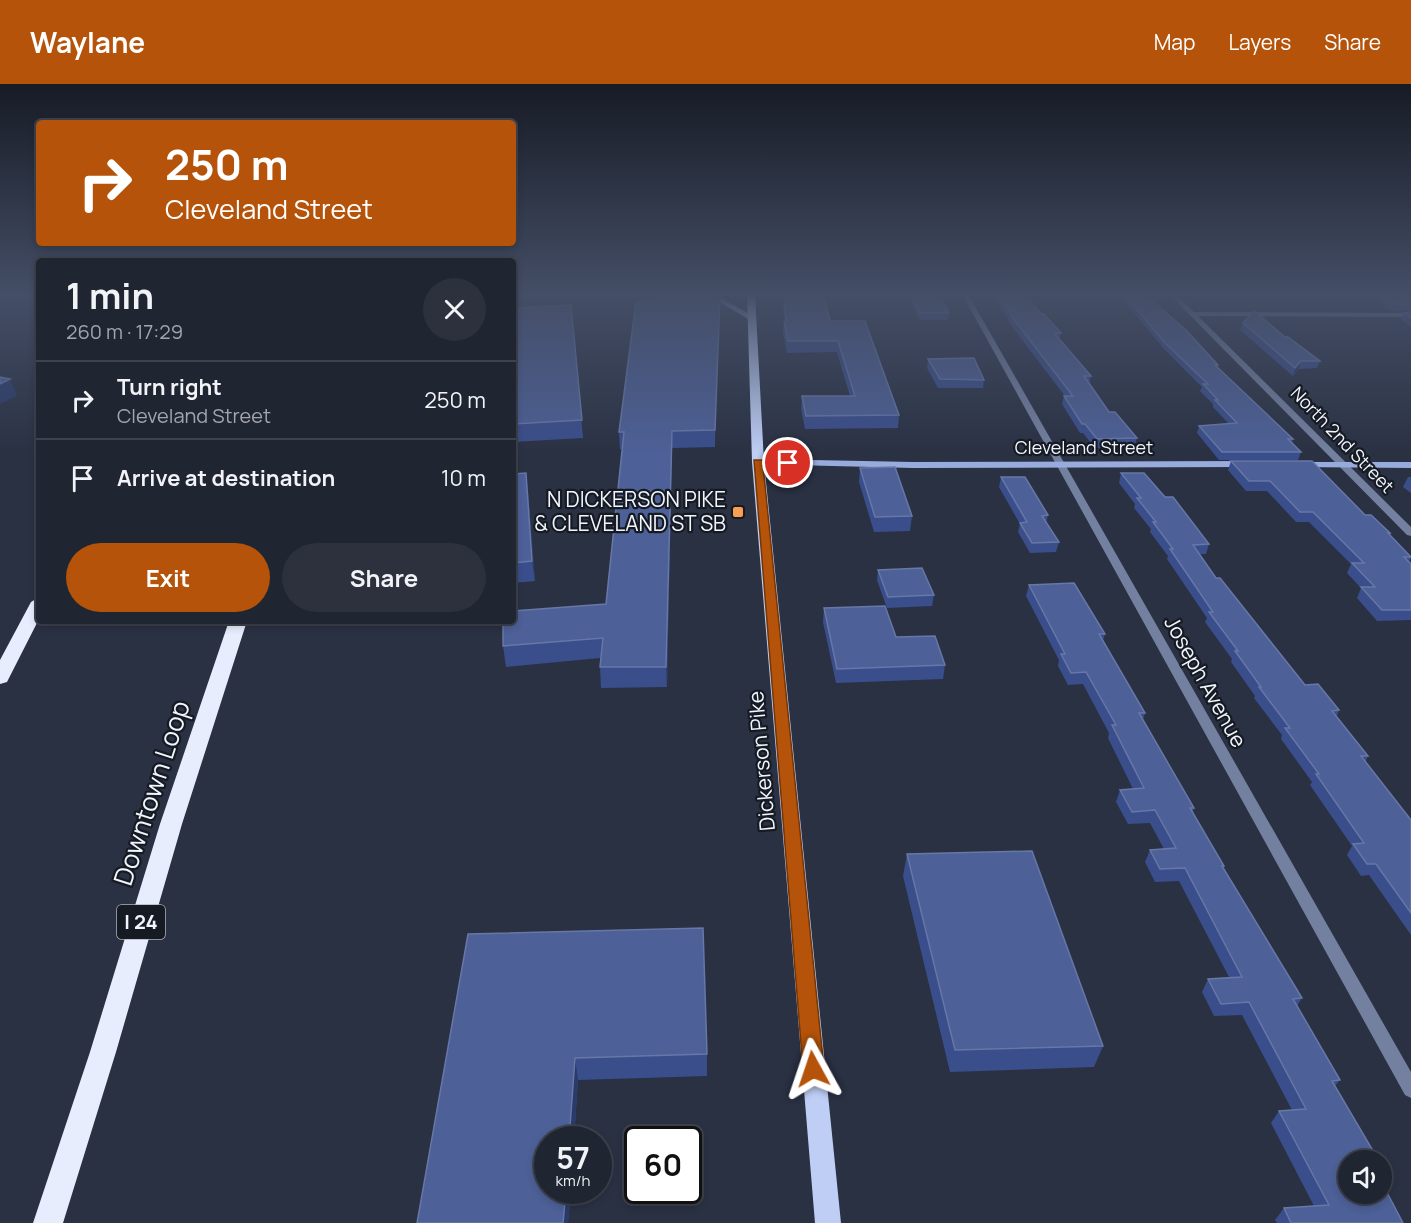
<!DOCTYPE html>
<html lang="en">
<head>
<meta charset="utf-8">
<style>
	body { margin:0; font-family:Manrope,sans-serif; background:#2d313e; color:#f1f3f6; height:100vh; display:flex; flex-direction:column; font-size:22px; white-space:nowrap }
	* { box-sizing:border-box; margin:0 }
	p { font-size:20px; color:#a2a5ac }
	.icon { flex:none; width:33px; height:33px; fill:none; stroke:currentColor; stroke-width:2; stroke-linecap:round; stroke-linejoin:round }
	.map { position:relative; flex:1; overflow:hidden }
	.sheet { position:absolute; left:36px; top:174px; width:480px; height:366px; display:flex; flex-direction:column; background:#202532; border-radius:6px; box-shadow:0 3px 9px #0003,0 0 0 2px #3d424d }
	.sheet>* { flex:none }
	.top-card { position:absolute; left:36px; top:36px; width:480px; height:126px; border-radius:6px; box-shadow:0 3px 9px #0003,0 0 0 2px #3d424d; background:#b45309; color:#fff; overflow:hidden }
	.controls { position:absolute; left:1338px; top:1066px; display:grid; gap:12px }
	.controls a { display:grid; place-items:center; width:54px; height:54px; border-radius:50%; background:#202532; box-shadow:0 3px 9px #0003,0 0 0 2px #3d424d; font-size:30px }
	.speed { position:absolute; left:534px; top:1042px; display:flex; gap:12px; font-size:30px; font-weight:700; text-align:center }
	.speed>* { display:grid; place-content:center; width:78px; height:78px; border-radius:50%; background:#202532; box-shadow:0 3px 9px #0003,0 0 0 2px #3d424d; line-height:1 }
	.speed small { font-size:15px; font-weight:400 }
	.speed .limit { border:3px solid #111; border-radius:9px; background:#fff; color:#111 }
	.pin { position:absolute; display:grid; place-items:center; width:51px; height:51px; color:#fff; margin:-26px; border:3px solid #fff; border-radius:50%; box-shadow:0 2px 6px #0007 }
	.me { position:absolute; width:66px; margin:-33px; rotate:355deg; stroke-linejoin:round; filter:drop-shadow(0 0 4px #0008) }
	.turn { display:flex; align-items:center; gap:21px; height:126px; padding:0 30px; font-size:27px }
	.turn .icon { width:78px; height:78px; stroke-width:2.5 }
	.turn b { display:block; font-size:42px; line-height:51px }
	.round { display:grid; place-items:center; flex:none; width:63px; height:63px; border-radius:32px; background:#2d313e }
	.summary { display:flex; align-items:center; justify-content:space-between; height:102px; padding:0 30px }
	h1 { font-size:36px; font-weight:700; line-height:45px }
	.button { display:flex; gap:12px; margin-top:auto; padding:12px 30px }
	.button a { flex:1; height:69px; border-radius:36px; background:#b45309; color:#fff; font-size:24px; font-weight:700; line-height:69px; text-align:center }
	.button a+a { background:#2d313e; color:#f1f3f6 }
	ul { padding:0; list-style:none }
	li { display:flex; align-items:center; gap:18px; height:78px; padding:0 30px; border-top:2px solid #3d424d }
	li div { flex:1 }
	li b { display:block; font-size:22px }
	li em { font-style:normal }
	header { display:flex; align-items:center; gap:36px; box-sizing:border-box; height:84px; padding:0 30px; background:#b45309; color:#fff }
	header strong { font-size:28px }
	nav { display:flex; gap:33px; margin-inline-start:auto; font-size:21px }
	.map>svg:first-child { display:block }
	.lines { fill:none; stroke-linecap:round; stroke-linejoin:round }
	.street { fill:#73809f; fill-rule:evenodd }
	.secondary { fill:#97abdd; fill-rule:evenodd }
	.primary { fill:#becef5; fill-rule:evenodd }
	.highway { fill:#e7edfd; fill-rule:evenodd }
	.wall { fill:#3a4e8b }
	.shaded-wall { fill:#2b3b69 }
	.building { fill:#4d6097; stroke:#6777a7; stroke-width:1.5 }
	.route { fill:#b45309; stroke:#753606; stroke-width:1.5 }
	.poi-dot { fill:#fb9e51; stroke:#161a22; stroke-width:2 }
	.labels { text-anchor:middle; stroke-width:4.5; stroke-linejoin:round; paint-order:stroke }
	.far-street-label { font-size:18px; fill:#f1f5fe; stroke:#161a22 }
	.shield { fill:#161a22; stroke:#afb3bc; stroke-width:1.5 }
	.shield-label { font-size:20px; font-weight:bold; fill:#f1f5fe }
	.poi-label { font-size:21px; fill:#f1f5fe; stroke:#161a22; text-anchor:end }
	.street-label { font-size:21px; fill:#f1f5fe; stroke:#161a22 }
	.near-street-label { font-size:26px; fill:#f1f5fe; stroke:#161a22 }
</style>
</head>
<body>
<header>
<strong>Waylane</strong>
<nav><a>Map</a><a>Layers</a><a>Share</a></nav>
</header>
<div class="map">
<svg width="1411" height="1139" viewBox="0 0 1411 1139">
	<rect width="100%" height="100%" fill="#2a3143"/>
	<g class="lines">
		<path class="street" d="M962 210H968L1411 988V1014L1405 1011Z
			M1169 210H1175L1194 228 1411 229V233L1198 232 1411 443V452L1407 451Z"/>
		<path class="secondary" d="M706 210H713L755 233 748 235Z
			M758 375 913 378 1245 377 1250 380 1245 383 913 384 755 380 753 378Z
			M1299 378H1411V384L1296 383 1294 381Z"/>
		<path class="primary" d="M747 210H755L764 378 841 1139H815L752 378Z"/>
		<path class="highway" d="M39 513V535L9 594 7 598 0 600V576L31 518Z
			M229 537H247L182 740 116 968 63 1139H33L90 968 160 740Z"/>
	</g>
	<path class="wall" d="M717 210 715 363 672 364 667 603 601 604 600 583V574L506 583 503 562 606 520 622 365H620L619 348 638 218 637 212Z
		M907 210H939L949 229 948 236H919Z
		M992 210H1025L1041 230 1061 249 1059 255 1091 292 1089 300 1109 328 1137 354 1134 363 1095 364 1083 349H1080L1062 320 1064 312H1065L1013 244Z
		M1118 210H1144L1218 281 1217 283 1293 355 1292 359 1301 368 1298 376H1219L1197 349 1199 342 1228 339 1213 323V320L1200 307 1202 303 1164 265Z
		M1306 210H1407L1411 212V227H1390L1368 210 1309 211Z
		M784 213 830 237 899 331 898 344 805 345 801 325 802 312H850L837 268 787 269 783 249 784 238H785L783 224Z
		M571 221 583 354 513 358V224Z
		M1411 228V243L1401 235 1404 229Z
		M1243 239 1285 253 1320 277 1317 284 1299 285 1293 292 1240 246Z
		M928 275 984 296 983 304H938L927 284Z
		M1231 377 1365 431 1390 449 1389 451 1411 473 1409 478 1411 480V536L1377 537 1357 514 1361 504 1347 489 1351 480 1309 438H1296L1267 407H1246L1228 386Z
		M860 384 912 432 910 447 874 448 859 398Z
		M1121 389 1165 413 1209 460 1206 470H1200L1216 494 1305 601 1339 626 1337 632 1368 672 1365 678 1411 736V851L1369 791 1361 792 1347 771 1352 762 1310 701 1312 698 1281 655 1282 651 1254 614 1255 612 1231 578 1232 575 1205 538 1207 534 1167 475 1168 472 1150 448 1151 445 1134 424 1135 420 1119 399Z
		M513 390 528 407 535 497 513 499Z
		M1001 393 1048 431 1046 439 1059 458 1056 468 1030 469 1018 448 1020 440 999 403Z
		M1408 393H1411V409L1403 403Z
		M878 486 934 511 932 522 887 524 877 496Z
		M1029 501 1105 550 1103 556 1145 629 1143 636 1194 724 1193 728 1224 782 1223 784 1302 914 1297 922 1340 996 1335 1002 1348 1077 1403 1139H1277L1275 1136 1284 1124 1314 1122 1271 1039 1279 1027 1292 1026 1242 931 1214 932 1202 908 1208 895 1229 893 1179 797 1155 798 1145 778 1150 766 1164 765 1150 739 1128 740 1116 718 1120 706 1133 705 1108 654 1109 649 1083 600 1068 601 1058 582 1059 576 1026 512Z
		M824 524 896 553 945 581 943 595 836 599 823 538Z
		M907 770 1103 962 1094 983 950 988 903 792Z
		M468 850 707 970V992L578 996 574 1056H548V1107H571L568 1139H417Z"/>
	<path class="shaded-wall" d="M513 210H549L513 219Z
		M1301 277 1299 285 1293 292 1295 284Z
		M10 295 17 312 0 320V300Z
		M672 347V364L667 603 666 583Z
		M526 389 528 407 535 497 532 477Z
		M575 974 578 996 574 1056H569Z
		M566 1107H571L568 1139H563Z"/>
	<path class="building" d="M638 210H717L720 211 715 346 672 347 666 583H600L603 554 503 562V537H513V527L606 520 624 348H619L636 218H650L637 212Z
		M911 210H939L949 229H920Z
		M998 210H1025L1041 230H1044L1061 249 1055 250 1091 292H1084L1109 328H1115L1137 354 1097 355 1085 340H1082L1064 312H1073L1015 237Z
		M1124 210H1144L1185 245 1218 281H1215L1293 355H1288L1301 368H1222L1199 342 1237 339 1215 316H1218L1203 300H1208L1165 259Z
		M1378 210H1407L1411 212V221L1393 220Z
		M784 213H824L830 237H865L899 331 806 332 802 312H855L838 257H788L784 238H786Z
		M571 221 582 336 513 340V224Z
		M1254 227 1285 253H1288L1320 277H1301L1295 284 1243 239Z
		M1411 228V234L1404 229Z
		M974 274 984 296 940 295 928 275Z
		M0 293 10 295 0 300Z
		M1231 377H1312L1365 431H1371L1390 449H1388L1411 473H1404L1411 480V526H1382L1361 503H1375L1352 479H1364L1313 428H1300L1270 397H1249Z
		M895 383 912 432 875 433 860 384Z
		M526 389 532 477 513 479V390Z
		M1121 389H1144L1165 413H1173L1209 460 1193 461 1216 494H1220L1305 601 1318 600 1339 626 1332 627 1368 672H1361L1411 736V829L1376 780H1367L1353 760 1364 759 1316 690H1319L1285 644H1290L1259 603H1261L1235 567H1238L1209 528H1213L1170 465H1173L1153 438H1156L1137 414H1141Z
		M1001 393H1025L1048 431 1042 432 1059 458 1032 459 1020 439 1027 438Z
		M922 484 934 511 888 513 878 486Z
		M1074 499 1105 550H1099L1145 629H1139L1194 724H1190L1224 782H1222L1302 914 1293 915 1340 996 1332 997 1379 1077H1348V1110H1382V1099L1403 1139H1291L1284 1124 1329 1121 1279 1027 1306 1025 1249 918 1221 920 1208 895 1242 893 1185 784 1160 785 1150 766 1176 764 1155 726 1132 728 1120 706 1144 704 1112 641H1116L1086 588 1071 589 1061 570H1065L1029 501Z
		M885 522 896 553 935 552 945 581 837 585 824 524Z
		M1032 767 1103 962 955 966 907 770Z
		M703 844 707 970 575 974 569 1056H548V1107H566L563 1139H417L468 850Z
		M1382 1082 1386 1089 1382 1090Z"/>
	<linearGradient id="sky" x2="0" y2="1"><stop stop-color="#171b25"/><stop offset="0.57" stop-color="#444e66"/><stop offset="1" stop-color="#444e66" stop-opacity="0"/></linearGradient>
	<rect width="1411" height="369" fill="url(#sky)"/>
	<path class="route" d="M754 376H788L793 379 788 382 763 381 824 985 821 992 813 994 806 992 803 985Z"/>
	<rect class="poi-dot" x="732" y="422" width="12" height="12" rx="3"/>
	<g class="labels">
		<g class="far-street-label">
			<text transform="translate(1342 356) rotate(46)" y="6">North 2nd Street</text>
			<text x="1084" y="370">Cleveland Street</text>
		</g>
		<rect class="shield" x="117" y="821" width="48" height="34" rx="4.5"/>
		<g class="shield-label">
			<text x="141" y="845">I 24</text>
		</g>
		<g class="poi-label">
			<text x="726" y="423">N DICKERSON PIKE<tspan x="726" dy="24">&amp; CLEVELAND ST SB</tspan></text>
		</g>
		<g class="street-label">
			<text transform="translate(1205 598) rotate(61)" y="7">Joseph Avenue</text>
			<text transform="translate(762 677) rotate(-95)" y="7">Dickerson Pike</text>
		</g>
		<g class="near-street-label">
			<text transform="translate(152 709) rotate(-72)" y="9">Downtown Loop</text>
		</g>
	</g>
</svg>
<div class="controls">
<a><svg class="icon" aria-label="sound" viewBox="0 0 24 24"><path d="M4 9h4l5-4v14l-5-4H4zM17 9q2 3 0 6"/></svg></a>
</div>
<div class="speed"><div>57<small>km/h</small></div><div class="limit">60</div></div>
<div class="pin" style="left:788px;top:379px;background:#d93025"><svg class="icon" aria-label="arrive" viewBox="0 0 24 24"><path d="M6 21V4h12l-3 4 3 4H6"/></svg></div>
<svg class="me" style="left:813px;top:985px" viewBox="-20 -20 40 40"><path d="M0-17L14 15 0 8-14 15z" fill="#b45309" stroke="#fff" stroke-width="4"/></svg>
<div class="top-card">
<div class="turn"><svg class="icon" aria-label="right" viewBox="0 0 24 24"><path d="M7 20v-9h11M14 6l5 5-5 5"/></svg><div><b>250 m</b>Cleveland Street</div></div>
</div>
<section class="sheet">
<div class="summary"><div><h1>1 min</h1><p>260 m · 17:29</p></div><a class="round"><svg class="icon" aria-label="close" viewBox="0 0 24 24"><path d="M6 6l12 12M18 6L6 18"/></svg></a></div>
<ul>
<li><svg class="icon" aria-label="right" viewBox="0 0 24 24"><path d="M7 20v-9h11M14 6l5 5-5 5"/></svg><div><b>Turn right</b><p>Cleveland Street</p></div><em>250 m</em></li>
<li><svg class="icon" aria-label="arrive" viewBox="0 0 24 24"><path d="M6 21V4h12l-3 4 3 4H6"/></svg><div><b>Arrive at destination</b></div><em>10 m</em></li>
</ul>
<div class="button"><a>Exit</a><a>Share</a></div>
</section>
</div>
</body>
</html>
